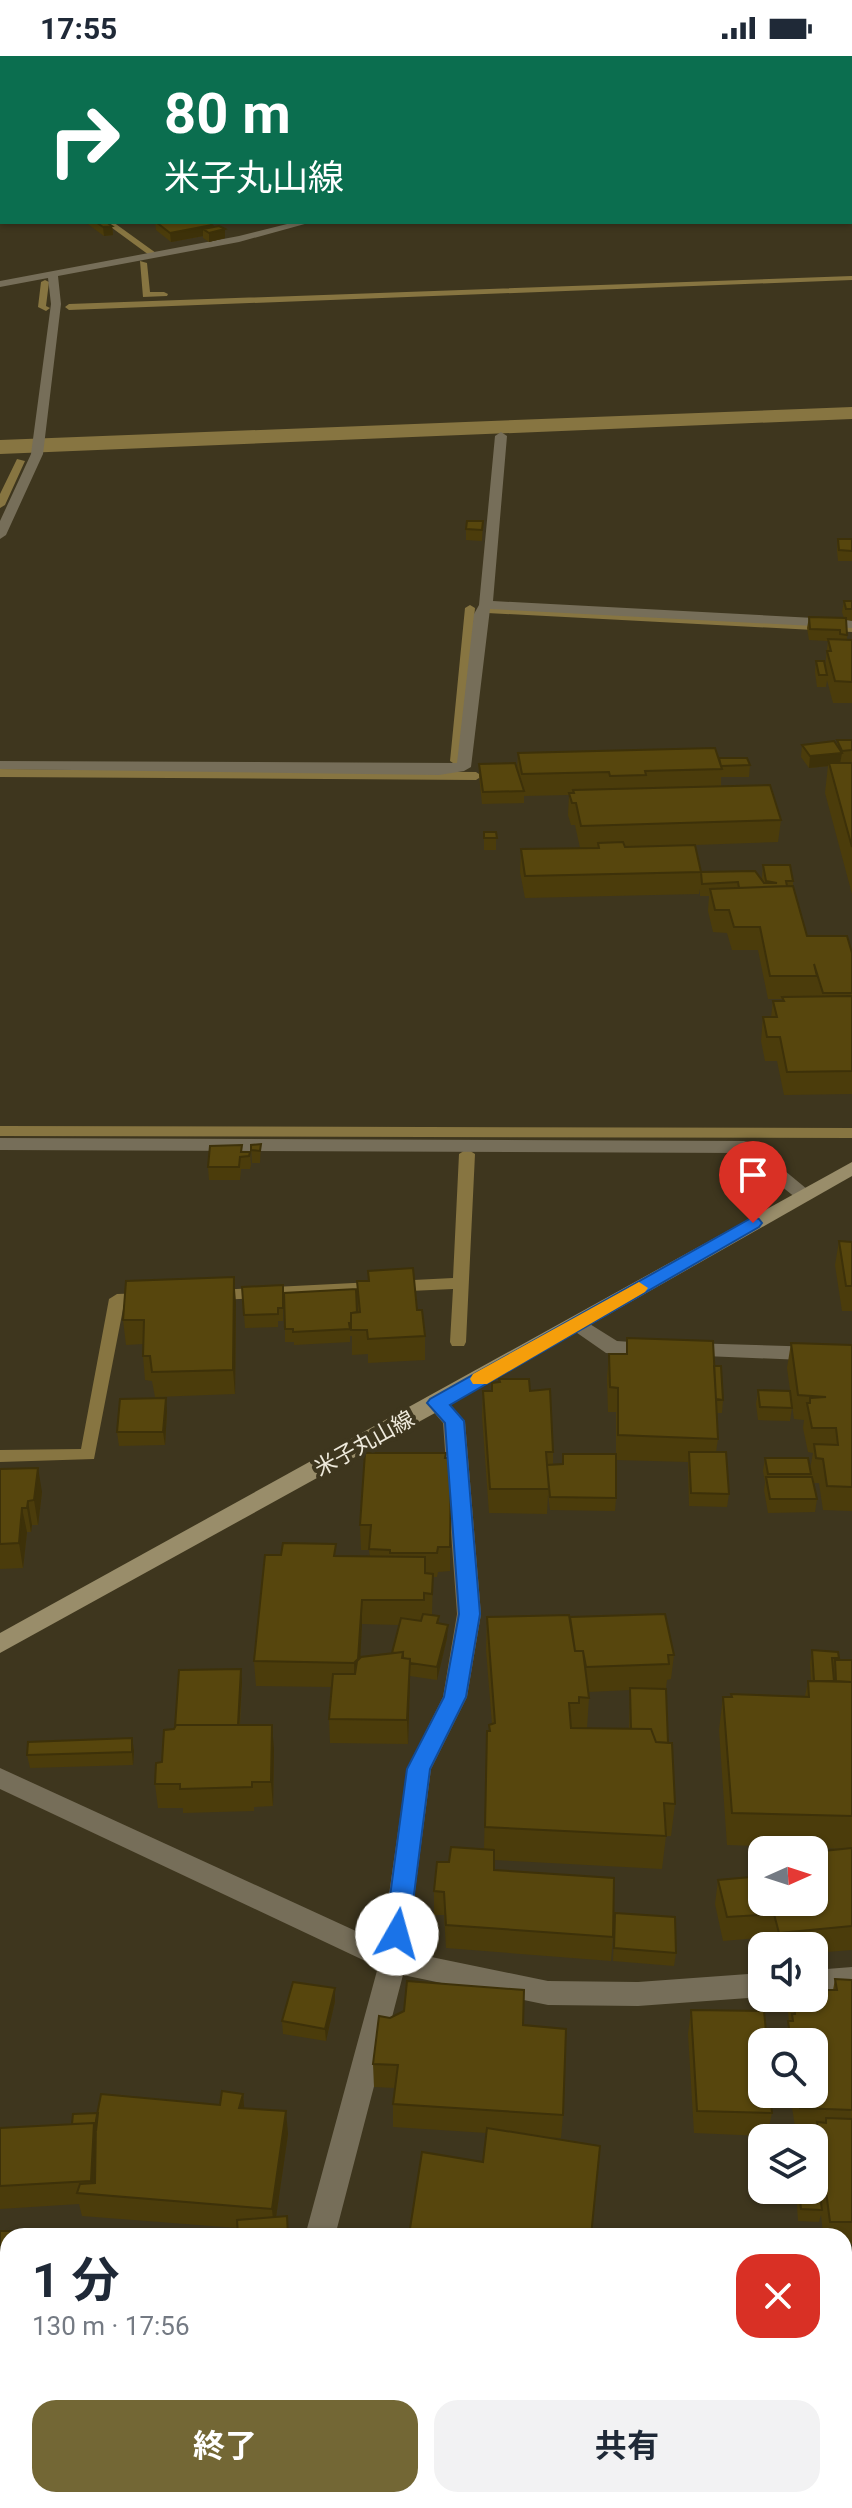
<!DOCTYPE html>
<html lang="ja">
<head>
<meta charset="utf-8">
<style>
	body { margin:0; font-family:Roboto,"Noto Sans JP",sans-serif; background:#f2f2f3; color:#1f2937; height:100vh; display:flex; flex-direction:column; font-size:30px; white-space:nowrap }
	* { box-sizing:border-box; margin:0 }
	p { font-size:26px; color:#747a83 }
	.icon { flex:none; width:44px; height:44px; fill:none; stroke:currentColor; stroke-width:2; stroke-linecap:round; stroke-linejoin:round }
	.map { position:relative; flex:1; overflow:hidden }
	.drawer { position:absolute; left:0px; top:2172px; width:852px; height:280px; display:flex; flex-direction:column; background:#fff; border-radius:24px 24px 0 0; box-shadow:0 2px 6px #0004 }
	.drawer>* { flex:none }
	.top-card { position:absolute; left:0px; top:0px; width:852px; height:168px; box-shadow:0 2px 6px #0004; background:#0b6e4f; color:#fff; overflow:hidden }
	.needle { width:52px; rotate:87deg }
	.buttons { position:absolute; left:748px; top:1780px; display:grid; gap:16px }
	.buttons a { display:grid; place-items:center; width:80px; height:80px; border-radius:16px; background:#fff; box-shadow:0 2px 6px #0004; font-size:40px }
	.pin { position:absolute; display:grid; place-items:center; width:68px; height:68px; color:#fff; margin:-82px -34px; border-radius:50% 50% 50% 0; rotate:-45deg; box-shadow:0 0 8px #0007 }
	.pin .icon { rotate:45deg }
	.me { position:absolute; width:88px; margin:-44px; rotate:7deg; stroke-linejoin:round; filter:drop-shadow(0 0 6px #0008) }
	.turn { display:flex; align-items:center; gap:28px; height:168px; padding:0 32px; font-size:36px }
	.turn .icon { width:104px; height:104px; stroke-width:2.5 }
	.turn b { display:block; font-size:56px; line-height:68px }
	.round { display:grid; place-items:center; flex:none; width:84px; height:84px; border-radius:24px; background:#f2f2f3 }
	.overview { display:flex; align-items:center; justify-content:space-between; height:136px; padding:0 32px }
	h1 { font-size:48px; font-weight:700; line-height:60px }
	.button { display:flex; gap:16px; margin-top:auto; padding:16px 32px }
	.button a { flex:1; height:92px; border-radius:24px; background:#736735; color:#fff; font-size:32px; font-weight:700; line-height:92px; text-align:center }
	.button a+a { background:#f2f2f3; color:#1f2937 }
	.status { display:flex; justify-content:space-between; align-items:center; height:56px; padding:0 40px; background:#fff; direction:ltr }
	.status svg { height:22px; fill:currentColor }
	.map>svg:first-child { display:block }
	.water { fill:#877541 }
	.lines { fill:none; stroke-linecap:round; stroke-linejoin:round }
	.stream { fill:#877541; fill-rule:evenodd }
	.minor { fill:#766e59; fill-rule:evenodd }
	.secondary { fill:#998d6a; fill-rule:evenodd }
	.wall { fill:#4b3c0b; fill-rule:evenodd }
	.shaded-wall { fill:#3d3109 }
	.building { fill:#57460d; stroke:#3d3109; stroke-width:2 }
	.route { fill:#1a73e8; stroke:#114b97; stroke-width:2 }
	.slow { fill:#f59e0b }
	.labels { text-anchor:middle; stroke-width:8; stroke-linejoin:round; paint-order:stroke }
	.street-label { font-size:22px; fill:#eee9db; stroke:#3e361e }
</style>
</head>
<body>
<div class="status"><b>17:55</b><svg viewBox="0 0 49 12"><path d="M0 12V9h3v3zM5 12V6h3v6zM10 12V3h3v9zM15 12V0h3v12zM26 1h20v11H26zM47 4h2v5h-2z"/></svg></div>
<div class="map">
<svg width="852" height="2452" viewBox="0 0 852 2452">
	<rect width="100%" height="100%" fill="#3e361e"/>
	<path class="water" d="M852 351V363L0 398V384Z"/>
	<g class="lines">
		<path class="stream" d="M0 44H2V48H0Z
			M0 87H2V92H0Z
			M850 108H852V112H850Z
			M850 150H852V154H850Z
			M104 166H113L156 197 149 199Z
			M469 166H479L475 168Z
			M140 205 147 207 150 236H164L168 238 167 240 143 241Z
			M852 220V224L69 254 65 251 69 248Z
			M45 224 49 226 46 250 50 252 46 255 38 251 41 226Z
			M17 403 25 405 5 449 0 452V438Z
			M470 549 475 552 462 705 456 709 450 705 465 552Z
			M491 552 852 570V576L487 557 486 555Z
			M0 713 476 716 482 720 476 724 0 721Z
			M0 1070 852 1072V1082L0 1080Z
			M467 1093 475 1098 466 1286 464 1290H452L450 1286 453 1233 217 1244 209 1239 217 1234 453 1222 459 1098Z
			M145 1237 151 1238 153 1242 151 1246 124 1248 94 1403 0 1406V1394L81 1393 109 1243 117 1238Z"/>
		<path class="minor" d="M277 0H287L289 2H279Z
			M696 0H706L708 2H698Z
			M850 33H852V39H850Z
			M850 121 852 122V128L850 127Z
			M295 166H312L239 186 58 220 61 248 43 398 6 479 0 483V465L31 398 51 248 48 222 0 231V225L239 180Z
			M501 376 507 380 493 545 852 564V572L490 553 471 711 464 715 439 719 0 713V705L457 707 474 558 479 549 495 380Z
			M0 1082 744 1085 751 1087 813 1138 803 1144 796 1142 740 1097 0 1094Z
			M577 1260 617 1285 659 1288 662 1293 659 1298 652 1300 606 1297 570 1272 567 1267Z
			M688 1287 852 1292V1306L681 1299 678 1294 681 1289Z
			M437 1339 444 1342 465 1365 481 1558 467 1641 431 1713 407 1896 548 1925 638 1926 762 1917V1941L638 1950 548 1949 403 1919 335 2180H305L378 1911 0 1733V1712L382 1887 407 1713 443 1641 457 1558 443 1367 426 1347 430 1342Z
			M852 1911V1935L814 1938V1914Z
			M344 2444H376L378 2452H346Z
			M433 2444H465L462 2452H430Z"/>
		<path class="secondary" d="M852 1106V1120L444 1352 0 1597V1577Z"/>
	</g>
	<path class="wall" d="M711 0H745V2H712Z
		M850 71H852V105H850Z
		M85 166H106L112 170 113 179 104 180Z
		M155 166H209L212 171 225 173V182L209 186 203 182V180L171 186 156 174Z
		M483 465 482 485 466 484V473Z
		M838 483H852V505H838L837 494Z
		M844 545H852V565L846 564 847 583 852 584V647H833L827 624 826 631H817L815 616 816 605 825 610 828 585 809 584 807 572 809 561 844 562 842 556Z
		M837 684H852V706L841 707H852V838L825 737 828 710 809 712 801 701 802 689H837Z
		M518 697 719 702 750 709 749 721H721V731L781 764 778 786 695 789 701 816 762 826V821L763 809 793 825V830L807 880 852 897V1038L784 1039 777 1005H765L761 985 763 961H771L773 945H781L782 943H768L758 894H732L727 877 713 876 708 855 709 840H700V833L699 838 525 842 520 816 521 793 580 792 575 769H571L568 759 569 739 524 740V747L482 748 479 720V708L517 713Z
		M484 776H496V794H484Z
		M261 1088 260 1107H252L251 1089Z
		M243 1096H250L251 1109 250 1113H241L240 1124H209L208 1111Z
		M839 1185 852 1186V1255H842L835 1209Z
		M368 1215 417 1254 425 1280V1304L368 1307V1298L352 1299V1280H350V1286L294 1289V1286H285V1273L358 1256 357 1225H368Z
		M283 1229V1265H278V1271L245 1272 242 1231Z
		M236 1246 235 1338 155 1341 152 1325 145 1324 143 1300V1288L126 1289 123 1264Z
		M627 1282 714 1310 723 1344 722 1357H716L718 1383 716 1396 729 1438 727 1451 689 1450 688 1406 616 1404V1356H608L607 1322 609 1298H626Z
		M791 1287 852 1289V1455L823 1454 819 1427H813L817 1443 815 1456 768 1457 764 1434 765 1426 763 1415 765 1402 810 1413 813 1397 808 1396 803 1372 804 1364 794 1363 787 1312Z
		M758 1334 792 1352 790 1365 758 1364 756 1348Z
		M483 1335H530L553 1396V1409L562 1408 563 1398 616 1442 615 1455 550 1454 548 1438 547 1458 489 1457 482 1360Z
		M167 1355 165 1389 119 1390 117 1376Z
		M446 1402H451L450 1515 438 1516 437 1521H433L432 1559 439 1560V1567L447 1582 437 1624 410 1620 408 1688 330 1687 329 1663 331 1631 256 1630 254 1605 336 1500 370 1501 369 1494H361L360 1469ZM362 1568 399 1569 392 1597 360 1601Z
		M0 1413 42 1436 38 1469H32L31 1476H27L23 1512 0 1513Z
		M487 1561 570 1563 674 1599 671 1623 667 1624 666 1632 668 1687 675 1748 671 1780H666L662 1813 494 1804V1814L613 1881 611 1905 446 1892 444 1859H434V1835L449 1806 484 1793 487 1675H489V1669L492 1668 486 1594ZM630 1634 629 1673 587 1672 589 1642 588 1636Z
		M812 1594 838 1596V1604H852V1894L814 1897V1890H772L770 1881 723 1885 715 1848 718 1824 760 1820 762 1815V1846L848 1793 727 1789 719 1674 723 1641H731V1638L805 1640 808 1625H811L810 1607Z
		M242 1626 240 1669 274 1693 273 1750 254 1751V1755L183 1757V1752H158L155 1728 174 1673Z
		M132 1682 134 1695 133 1709 30 1712 27 1699Z
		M615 1857 676 1897 674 1910 613 1905Z
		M835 1923 852 1924V2188H846L850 2221 852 2214V2268L844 2269V2180H802L803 2175 823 2177 821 2159 819 2166 798 2165 796 2134H814V2082H793L795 2071 790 2038H814V1986H784L789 1965 788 1956 791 1942H814L833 1934Z
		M335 1945 326 1985 283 1978 282 1965Z
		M691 1954 772 2057 767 2080 694 2077 688 1978Z
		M523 1969 563 2059 561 2082 542 2081 483 2106 487 2077 393 2071V2048L395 2032 374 2031 373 2008Z
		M243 2038 244 2052 288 2078 276 2161 237 2172 82 2160 79 2148 0 2153V2072L72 2068 220 2049Z
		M0 2322H8V2398L6 2408 157 2444V2452H0Z
		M641 2444H844L852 2452H642Z"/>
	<path class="shaded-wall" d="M624 0H649V2H624Z
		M659 0H693L680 2H659Z
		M723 0H745V2H723Z
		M2 115V132H0V116Z
		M212 169 213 176 225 173V182L209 186V177L203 173V180L171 186 170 177Z
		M112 170 113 179 104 180 103 171Z
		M842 697 840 708 829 707 828 710 809 712 810 700Z
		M234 1221 236 1246 235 1338 233 1314Z
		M166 1342 167 1355 165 1389 163 1376Z
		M38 1412 42 1436 38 1469 34 1444Z
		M28 1445 32 1469 31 1476 27 1452Z
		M22 1452 27 1476 23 1512 19 1487Z
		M362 1544V1568L359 1627 355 1631 354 1607Z
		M448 1569 447 1582 437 1624V1611Z
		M410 1603V1627L408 1688 407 1664Z
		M241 1613 242 1626 238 1688 237 1675Z
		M272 1669 274 1693 273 1750 271 1726Z
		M132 1682 134 1695 133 1709 132 1696Z
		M335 1932V1945L326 1985 325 1973Z
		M243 2038 245 2061 239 2052Z
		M286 2055 288 2078 274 2175 272 2153Z
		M94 2067 98 2090 94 2139 91 2125Z
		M8 2194V2251L0 2299V2241Z
		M0 2374 7 2397 1 2438 0 2434Z
		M149 2444H157V2452H149Z
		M312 2444H321L322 2452H295Z"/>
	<path class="building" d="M850 10 852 12V25H850Z
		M850 71H852V82H850Z
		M850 86H852V97L850 96Z
		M0 101 2 102V115L0 116Z
		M96 166H106L112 170 103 171Z
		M156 166H209L212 169 170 177Z
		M219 170 225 173 209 177 203 173Z
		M467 465H483L482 474 466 473Z
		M838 483H852V495L839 494Z
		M844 545H852V553H846Z
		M809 561 846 562 847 579 840 578V574L810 573Z
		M828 583 852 584V626L835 625 827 595H831Z
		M816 605H824L827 619H819Z
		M837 684H852V694L842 695Z
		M834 685 842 697 810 700 802 689Z
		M715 692 722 713 645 715 646 719 610 720 609 716 522 718 518 697Z
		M719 702H747L750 709 721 710Z
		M515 707 524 735 483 736 479 708Z
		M829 707H852V791Z
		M770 729 781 764 581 770 576 747H572L569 737H574L573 734Z
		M484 776H496L497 782H484Z
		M623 786 625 791 695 789 701 816 525 820 521 793 599 792 598 787Z
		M763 809H790L793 825H786L787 830 739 832 738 826 702 828 701 816 755 815 764 827H777L766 825Z
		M793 830 807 880H847L852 897V937H823L814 908 817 920H770L760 871H734L729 854H715L710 833Z
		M852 940V1015L787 1016 780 981H767L763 961H777L773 945H784L782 941Z
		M261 1088 260 1095 251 1094V1089Z
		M242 1089 241 1096H250L249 1100 240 1101 239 1111H208L210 1090Z
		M839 1185 852 1186V1230H846Z
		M413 1212 417 1254H422L425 1280 368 1283 367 1274H351V1257L360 1256 357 1225H369L368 1215Z
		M234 1221 233 1314 152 1316 150 1300H143L144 1264H123L126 1225Z
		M283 1229V1252H278V1258L244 1259 242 1231Z
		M356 1233 357 1256 351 1257V1267H349L350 1273 293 1276V1273H285L284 1237Z
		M627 1282 713 1285 718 1383 618 1379V1332L610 1331 609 1298H627Z
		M791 1287 852 1289V1431L827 1430 823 1403 816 1402 814 1388 838 1389 836 1372H812L807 1347H810V1342L826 1341 798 1339Z
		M714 1310H721L723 1344 716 1343Z
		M499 1323H529L530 1335 550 1333 553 1396H546L549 1433H490L483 1335H492V1327L500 1326Z
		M758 1334 790 1335 792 1352 760 1351Z
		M166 1342 163 1376H117L120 1343Z
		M689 1396H726L729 1438 691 1437Z
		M365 1397H446L445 1402H451L450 1491H438L437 1497H390V1494L369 1493 371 1469H360Z
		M563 1398H616V1442L550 1441 547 1409 563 1408Z
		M765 1402H808L811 1418H768Z
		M38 1412 34 1444 28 1445 27 1452H22L19 1487 0 1488V1413Z
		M766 1421H812L817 1443H770Z
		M283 1487 336 1488 334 1500 425 1501V1517L433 1518 432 1538 424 1537V1544H362L358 1603 354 1607 254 1605 265 1499H281Z
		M423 1558 439 1560 437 1567 448 1569 437 1611 410 1607V1603L403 1602V1596L392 1597 401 1562 421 1565Z
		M665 1558 674 1599H668L669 1608 586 1611 583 1595H575L570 1561Z
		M569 1559 575 1595H583L589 1642 579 1641V1647H569L571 1672 651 1673 656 1686 672 1687 675 1748 664 1747 666 1780 485 1771 487 1675H490L489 1669 495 1667 487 1561Z
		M812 1594 838 1596 839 1602H832L834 1625H814Z
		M403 1596 402 1602 410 1603 407 1664 329 1663 333 1618H355L357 1605 361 1601Z
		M835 1604H852V1626L836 1625Z
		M241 1613 238 1669H176L175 1671 179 1614Z
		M808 1625 852 1626V1760L732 1757 723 1641H732L731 1638 809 1641Z
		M630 1632 666 1633 668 1687 656 1686 651 1673H631Z
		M176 1669H272L271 1726H252V1731L180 1733V1728H155L156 1707 162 1706 164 1674 174 1673Z
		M132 1682V1696L27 1699 28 1686Z
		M451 1791 494 1794V1814L614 1822 613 1881 446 1869 444 1836 434 1835 437 1806H449Z
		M852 1792V1870L779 1877 774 1858 727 1861 718 1824 762 1820V1846H814V1796Z
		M615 1857 675 1861 676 1897 614 1892Z
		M835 1923 852 1924V2054L800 2052 798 2038H814V1986H791L788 1965H793L792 1958H795L794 1942H814V1934H837Z
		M407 1925 524 1934 523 1969 566 1973 563 2059 393 2048 398 2009 373 2008 379 1960 390 1962 404 1955Z
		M293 1926 335 1932 325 1973 282 1965Z
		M691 1954 764 1955 767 1986H762V2038H770L772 2057 697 2055Z
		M222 2035 243 2038 239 2052 286 2055 272 2153 77 2137 80 2128 95 2127 96 2064 101 2038 220 2049Z
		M98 2057 96 2075 94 2067 72 2068 73 2058Z
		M826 2062 852 2063V2166H830L817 2066 826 2067Z
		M94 2067 91 2125 0 2130V2072Z
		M795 2069H817L815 2076 812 2075 813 2082H796Z
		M487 2072 600 2090 591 2180 409 2179 422 2096 483 2106Z
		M814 2091 822 2154 801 2153 799 2134H814Z
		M287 2160 288 2180H238L237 2164Z
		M0 2175H11L10 2180H8V2194L0 2241Z
		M803 2175 833 2178V2180H804Z
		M845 2185 852 2233V2257H844V2186Z
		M844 2289H852V2452H649L648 2444H844Z
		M0 2322H8V2370H0Z
		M8 2407V2444H149V2452H0V2414L1 2409Z
		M222 2444H312L295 2452H225Z"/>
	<path class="route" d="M753 1161 759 1163 762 1167 759 1171 450 1349 464 1365 480 1558 466 1641 430 1713 409 1878 405 1885 397 1889 388 1885 385 1878 407 1713 444 1641 459 1558 445 1367 427 1347 430 1343Z"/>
	<path class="slow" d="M639 1226 648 1232 645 1236 487 1328H473L470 1323 473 1318Z"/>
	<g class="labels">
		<g class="street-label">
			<text transform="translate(364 1387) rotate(-29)" y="8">米子丸山線</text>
		</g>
	</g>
</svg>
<div class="buttons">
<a><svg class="needle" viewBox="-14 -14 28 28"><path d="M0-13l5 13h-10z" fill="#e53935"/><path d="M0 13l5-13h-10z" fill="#747a83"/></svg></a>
<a><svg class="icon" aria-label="sound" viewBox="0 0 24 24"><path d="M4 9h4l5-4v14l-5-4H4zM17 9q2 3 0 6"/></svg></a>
<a><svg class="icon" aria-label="search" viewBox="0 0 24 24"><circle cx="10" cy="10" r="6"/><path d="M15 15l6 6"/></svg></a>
<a><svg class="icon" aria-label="layers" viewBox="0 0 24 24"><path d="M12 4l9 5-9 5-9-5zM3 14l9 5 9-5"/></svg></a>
</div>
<div class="pin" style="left:753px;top:1167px;background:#d93025"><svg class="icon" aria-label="arrive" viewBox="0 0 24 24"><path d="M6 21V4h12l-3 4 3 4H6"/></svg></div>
<svg class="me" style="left:397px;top:1878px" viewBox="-20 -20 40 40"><circle r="19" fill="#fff"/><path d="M0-13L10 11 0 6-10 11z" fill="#1a73e8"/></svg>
<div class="top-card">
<div class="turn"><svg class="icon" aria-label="right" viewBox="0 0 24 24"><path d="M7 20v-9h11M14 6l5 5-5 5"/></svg><div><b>80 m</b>米子丸山線</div></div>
</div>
<section class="drawer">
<div class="overview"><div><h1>1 分</h1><p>130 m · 17:56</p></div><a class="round" style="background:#d93025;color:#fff"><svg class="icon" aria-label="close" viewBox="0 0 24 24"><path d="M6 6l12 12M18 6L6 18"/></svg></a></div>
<div class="button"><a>終了</a><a>共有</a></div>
</section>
</div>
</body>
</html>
